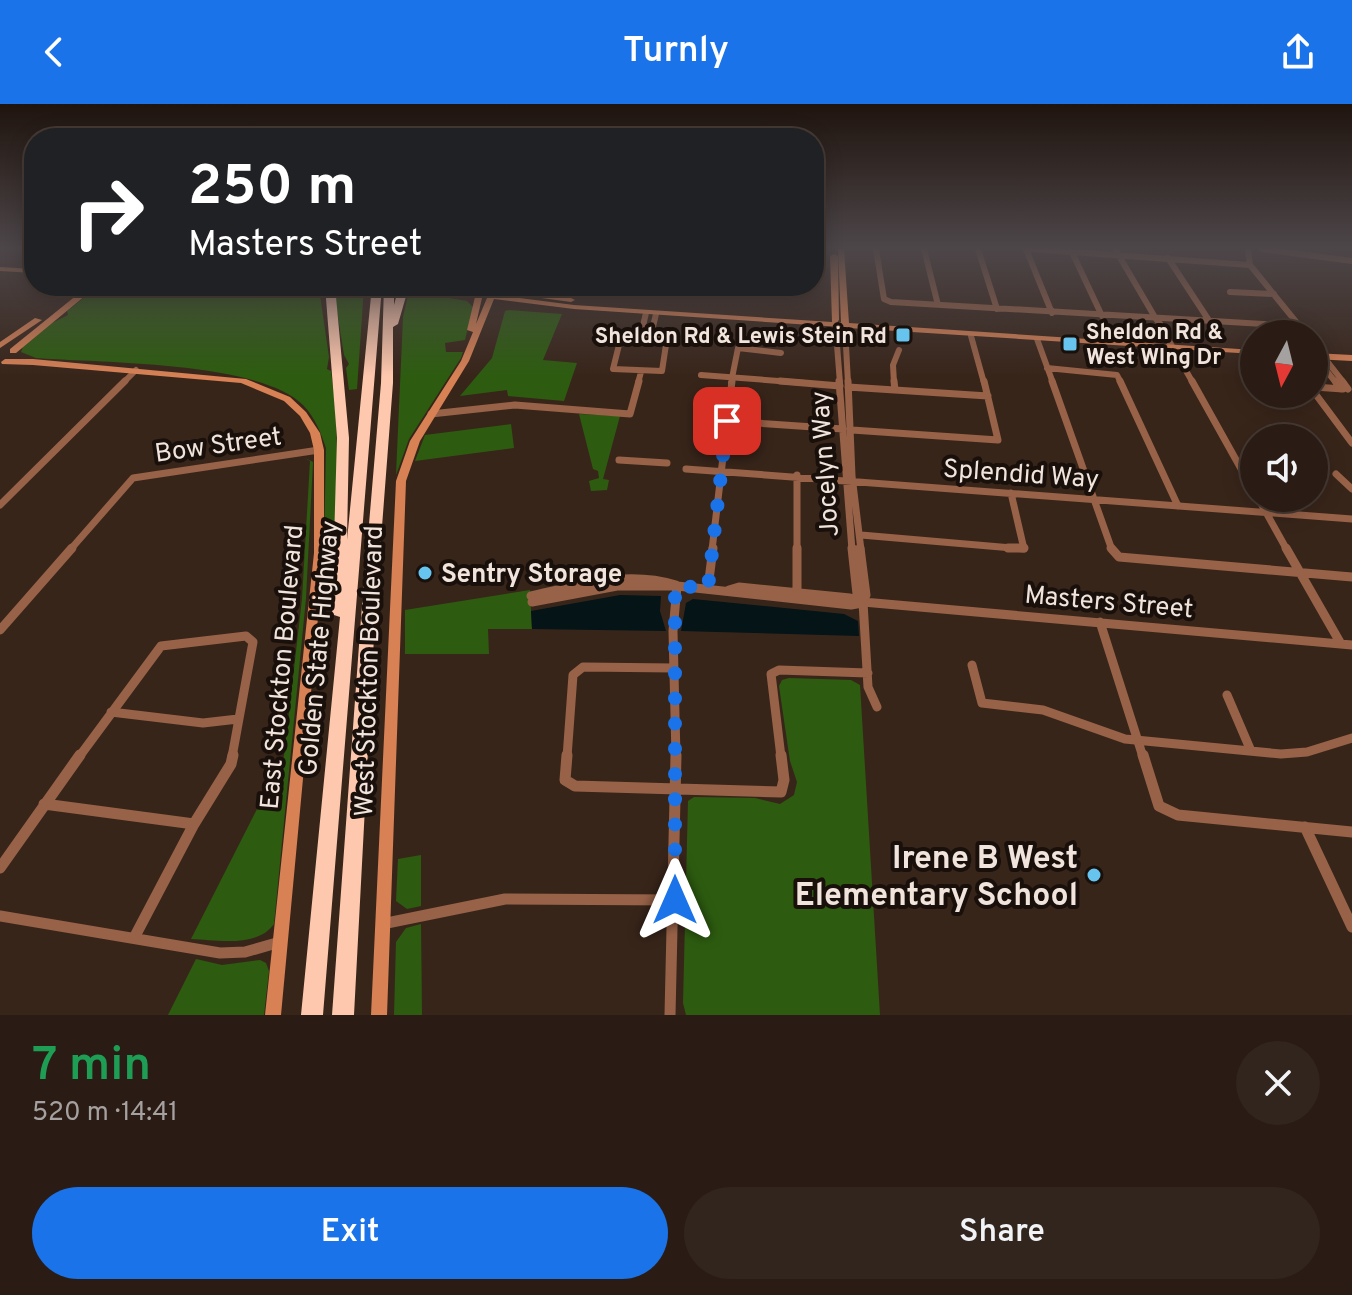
<!DOCTYPE html>
<html lang="en">
<head>
<meta charset="utf-8">
<style>
	body { margin:0; font-family:Overpass,sans-serif; background:#32251d; color:#f1f3f6; height:100vh; display:flex; flex-direction:column; font-size:30px; white-space:nowrap }
	* { box-sizing:border-box; margin:0 }
	p { font-size:26px; color:#a5a1a0 }
	.icon { flex:none; width:44px; height:44px; fill:none; stroke:currentColor; stroke-width:2; stroke-linecap:round; stroke-linejoin:round }
	.map { position:relative; height:911px; overflow:hidden }
	.side { display:flex; flex-direction:column; background:#2a1c14; flex:1 }
	.side>* { flex:none }
	.banner { position:absolute; left:24px; top:24px; width:800px; height:168px; border-radius:32px; box-shadow:0 4px 20px #0003,0 0 0 2px #463a34; background:#202124; color:#fff; overflow:hidden }
	.needle { width:52px; rotate:187deg }
	.controls { position:absolute; left:1240px; top:216px; display:grid; gap:16px }
	.controls a { display:grid; place-items:center; width:88px; height:88px; border-radius:50%; background:#2a1c14; box-shadow:0 4px 20px #0003,0 0 0 2px #463a34; font-size:40px }
	.pin { position:absolute; display:grid; place-items:center; width:68px; height:68px; color:#fff; margin:-34px; border-radius:16px; box-shadow:0 4px 12px #0006 }
	.me { position:absolute; width:88px; margin:-44px; rotate:0deg; stroke-linejoin:round; filter:drop-shadow(0 0 6px #0008) }
	.turn { display:flex; align-items:center; gap:28px; height:168px; padding:0 32px; font-size:36px }
	.turn .icon { width:104px; height:104px; stroke-width:2.5 }
	.turn b { display:block; font-size:56px; line-height:68px }
	.round { display:grid; place-items:center; flex:none; width:84px; height:84px; border-radius:42px; background:#32251d }
	.summary { display:flex; align-items:center; justify-content:space-between; height:136px; padding:0 32px }
	h1 { font-size:48px; font-weight:600; line-height:60px; color:#1e9e55 }
	.button { display:flex; gap:16px; margin-top:auto; padding:16px 32px }
	.button a { flex:1; height:92px; border-radius:48px; background:#1a73e8; color:#fff; font-size:32px; font-weight:600; line-height:92px; text-align:center }
	.button a+a { background:#32251d; color:#f1f3f6 }
	header { display:flex; justify-content:space-between; align-items:center; height:104px; padding:0 32px; background:#1a73e8; color:#fff; font-size:36px; font-weight:600 }
	.map>svg:first-child { display:block }
	.green { fill:#2d5c10 }
	.water { fill:#041417 }
	.lines { fill:none; stroke-linecap:round; stroke-linejoin:round }
	.street-far3 { stroke:#986248; stroke-width:6 }
	.street-far2 { stroke:#986248; stroke-width:7 }
	.street-far1 { stroke:#986248; stroke-width:9 }
	.street { stroke:#986248; stroke-width:11 }
	.secondary { fill:#d78155; fill-rule:evenodd }
	.highway { fill:#fec8ae; fill-rule:evenodd }
	.secondary-bridge { stroke:#d78155; stroke-width:8 }
	.route { stroke:#1a73e8; stroke-width:14; stroke-dasharray:0 25.2 }
	.poi-dot { fill:#66c4ef; stroke:#19100b; stroke-width:3 }
	.labels { text-anchor:middle; stroke-width:8; stroke-linejoin:round; paint-order:stroke }
	.far-poi-label { font-size:22px; font-weight:bold; fill:#f1e4dc; stroke:#19100b; text-anchor:start }
	.street-label { font-size:26px; fill:#f1e4dc; stroke:#19100b }
	.poi-label { font-size:26px; font-weight:bold; fill:#f1e4dc; stroke:#19100b; text-anchor:start }
	.near-poi-label { font-size:32px; font-weight:bold; fill:#f1e4dc; stroke:#19100b; text-anchor:end }
</style>
</head>
<body>
<header><svg class="icon" aria-label="back" viewBox="0 0 24 24"><path d="M15 5l-7 7 7 7"/></svg>Turnly<svg class="icon" aria-label="share" viewBox="0 0 24 24"><path d="M12 15V3M7 8l5-5 5 5M5 13v7h14v-7"/></svg></header>
<div class="map">
<svg width="1352" height="911" viewBox="0 0 1352 911">
	<rect width="100%" height="100%" fill="#38251a"/>
	<path class="green" d="M99 182 319 184 329 253 327 265 331 267C342 343 336 417 329 492L323 493 326 344C321 329 315 313 303 301 259 257 100 259 36 254L21 248 23 243 52 219 68 211 67 207Z
		M333 182 364 183 357 285 349 286 346 264 349 260 344 251Z
		M409 187 467 197 473 203 465 236 445 239 446 248H463L461 254 409 335 396 371 403 213Z
		M509 206 562 210 543 256 577 259 564 297 508 292 507 286 460 292 492 254 505 207Z
		M579 310 620 312 603 375 609 376 607 386 591 387 589 377 599 374 598 367 593 365Z
		M511 320 514 344 415 357 425 331Z
		M303 353 313 358 306 494 274 820C257 844 217 836 191 835L284 652 302 495 310 357Z
		M530 486 532 525H488L489 550H405V506Z
		M789 574 851 576 860 581 880 911H686L683 899 688 697 694 693 755 694 780 700 794 691 797 678 790 657 779 582 782 576Z
		M421 751V802L407 805 396 797 398 755Z
		M421 820 422 911H394L396 838 406 824Z
		M196 855 222 861 260 856 266 859 269 867 264 911H168Z"/>
	<path class="water" d="M620 491 661 492 660 507 666 527 532 525 531 507Z
		M693 495 844 510 858 517 859 532 681 527 686 499Z"/>
	<g class="lines">
		<path class="street-far3" d="M876 145 884 195 891 198 1299 222
			M924 145 938 201
			M978 145 997 205
			M1026 145 1052 209
			M1031 145 1250 161
			M1115 145 1156 215 1168 229 1160 228 1158 218
			M1248 145 1250 161 1306 230
			M1262 145 1352 157
			M1072 148 1102 212
			M1168 154 1210 218
			M1230 188 1274 190
			M835 216 840 279
			M845 223 848 279
			M641 230 646 209
			M641 230 667 234 662 267 613 265 621 233Z
			M1165 230 1193 279
			M651 231 656 210
			M971 232 984 279
			M1037 235 1053 279
			M1314 240 1319 246
			M1315 252 1336 279
			M1323 252 1344 279
			M1047 264 1117 271 1121 279
			M701 271 805 279
			M123 279 136 266
			M638 279 641 268
			M731 279 738 244 781 249
			M894 279 893 261 899 246"/>
		<path class="street-far2" d="M780 277 840 282
			M839 277 852 446
			M848 277 852 372 861 446
			M894 277 895 286
			M1052 277 1112 446
			M1120 277 1178 402
			M1192 277 1254 388
			M1335 277 1341 285
			M1342 277 1348 285
			M848 283 988 292
			M1314 283 1343 285
			M1314 288 1352 339
			M431 310 515 301 630 310 639 277
			M727 317 843 325
			M852 326 998 336 984 277
			M619 356 667 359
			M686 365 1352 415
			M1336 370 1352 385
			M797 371V446
			M1258 394 1287 446
			M0 401 125 277
			M861 431 1024 445 1011 389
			M70 446 133 374 319 346
			M712 446 732 277"/>
		<path class="street-far1" d="M797 444V488
			M852 444 857 490 863 498
			M860 444 866 491 863 498 868 583 877 603
			M1008 444H1024
			M1111 444 1119 453 1352 473
			M1286 444 1341 540
			M708 484 713 444
			M729 486 739 483 850 494 863 498 1352 541
			M531 492C580 481 627 466 676 481
			M532 498 617 482H677L851 501 862 499
			M1100 518 1143 653
			M0 526 72 444
			M972 561 982 599 1043 606 1125 635 1281 650 1307 648 1352 634
			M1227 591 1251 647
			M111 608 203 619 238 615
			M79 653 161 542 246 532 253 538 232 653
			M567 653 573 571 583 563 674 564
			M676 653 673 527 677 482
			M781 653 771 570 779 566 868 569"/>
		<path class="street" d="M567 651 565 676 575 682 781 688 784 676 781 651
			M1143 651 1159 702 1178 711 1352 728
			M44 700 194 720
			M1305 723 1352 823
			M0 764 80 651
			M0 812 220 849 245 848 280 838
			M382 820 505 795 675 796
			M134 834 194 720 231 660 233 651
			M670 911 676 651"/>
		<path class="secondary" d="M838 145H844L849 219 1254 246V250L849 224 845 225 841 223 574 205 494 195 469 257 420 337 406 377 387 911H371L396 377 410 337 461 257 473 228 467 226 475 193 416 185 412 183 426 182 476 188 477 185 469 182H489L571 194 575 196 571 198 497 188 496 191 574 201 832 218 830 152 834 150 838 152 839 216 837 218H841ZM482 194H487L476 220Z
			M0 163 34 165V169L0 167Z
			M88 182H97L16 249H10V245Z
			M35 214 42 216 0 244V238Z
			M1314 249 1352 251V257L1314 255Z
			M5 255H33L246 275 290 293 306 308 320 329 324 346V449L281 911H265L314 449V346L310 329 300 312 284 297 241 279 33 261 2 260 1 258Z"/>
		<path class="highway" d="M325 182H335L349 334 347 436 372 182H382L323 911H301L340 513 334 511 332 507 337 334Z
			M384 182H394V201L399 182H409L398 220 393 223V279L375 514 354 911H332L361 514 381 279Z
			M476 182H486V183L481 186Z
			M491 182H501L498 187 495 188 490 185Z"/>
		<path class="secondary-bridge" d="M403 182 416 183"/>
	</g>
	<linearGradient id="sky" x2="0" y2="1"><stop stop-color="#1f140e"/><stop offset="0.53" stop-color="#4d4649"/><stop offset="1" stop-color="#4d4649" stop-opacity="0"/></linearGradient>
	<rect width="1352" height="272" fill="url(#sky)"/>
	<g class="lines">
		<path class="route" d="M675 796V491L677 482 708 484 727 317"/>
	</g>
	<g class="poi-dot">
		<rect x="895" y="223" width="16" height="16" rx="4"/>
		<rect x="1062" y="232" width="16" height="16" rx="4"/>
		<circle cx="425" cy="469" r="8"/>
		<circle cx="1094" cy="771" r="8"/>
	</g>
	<g class="labels">
		<g class="far-poi-label">
			<text x="1086" y="235">Sheldon Rd &amp;<tspan x="1086" dy="25">West WIng Dr</tspan></text>
			<text x="887" y="239" text-anchor="end">Sheldon Rd &amp; Lewis Stein Rd</text>
		</g>
		<g class="street-label">
			<text transform="translate(218 340) rotate(-8)" y="9">Bow Street</text>
			<text transform="translate(824 360) rotate(-94)" y="9">Jocelyn Way</text>
			<text transform="translate(1021 369) rotate(4)" y="9">Splendid Way</text>
			<text transform="translate(1109 497) rotate(5)" y="9">Masters Street</text>
			<text transform="translate(318 544) rotate(-85)" y="9">Golden State Highway</text>
			<text transform="translate(281 563) rotate(-85)" y="9">East Stockton Boulevard</text>
			<text transform="translate(368 567) rotate(-88)" y="9">West Stockton Boulevard</text>
		</g>
		<g class="poi-label">
			<text x="441" y="478">Sentry Storage</text>
		</g>
		<g class="near-poi-label">
			<text x="1078" y="764">Irene B West<tspan x="1078" dy="37">Elementary School</tspan></text>
		</g>
	</g>
</svg>
<div class="controls">
<a><svg class="needle" viewBox="-14 -14 28 28"><path d="M0-13l5 13h-10z" fill="#e53935"/><path d="M0 13l5-13h-10z" fill="#a5a1a0"/></svg></a>
<a><svg class="icon" aria-label="sound" viewBox="0 0 24 24"><path d="M4 9h4l5-4v14l-5-4H4zM17 9q2 3 0 6"/></svg></a>
</div>
<div class="pin" style="left:727px;top:317px;background:#d93025"><svg class="icon" aria-label="arrive" viewBox="0 0 24 24"><path d="M6 21V4h12l-3 4 3 4H6"/></svg></div>
<svg class="me" style="left:675px;top:796px" viewBox="-20 -20 40 40"><path d="M0-17L14 15 0 8-14 15z" fill="#1a73e8" stroke="#fff" stroke-width="4"/></svg>
<div class="banner">
<div class="turn"><svg class="icon" aria-label="right" viewBox="0 0 24 24"><path d="M7 20v-9h11M14 6l5 5-5 5"/></svg><div><b>250 m</b>Masters Street</div></div>
</div>
</div>
<section class="side">
<div class="summary"><div><h1>7 min</h1><p>520 m · 14:41</p></div><a class="round"><svg class="icon" aria-label="close" viewBox="0 0 24 24"><path d="M6 6l12 12M18 6L6 18"/></svg></a></div>
<div class="button"><a>Exit</a><a>Share</a></div>
</section>
</body>
</html>
